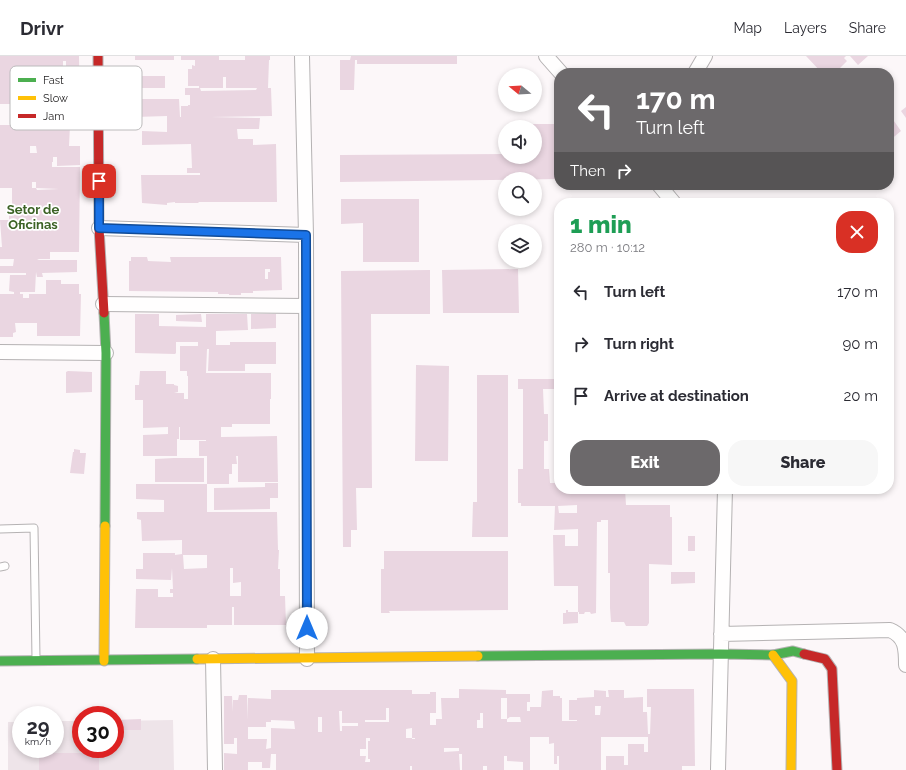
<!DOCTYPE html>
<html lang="en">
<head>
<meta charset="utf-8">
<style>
	body { margin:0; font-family:Raleway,sans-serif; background:#f7f7f7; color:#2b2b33; height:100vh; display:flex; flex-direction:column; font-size:15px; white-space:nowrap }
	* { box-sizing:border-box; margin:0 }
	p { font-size:13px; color:#7c7c81 }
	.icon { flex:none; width:22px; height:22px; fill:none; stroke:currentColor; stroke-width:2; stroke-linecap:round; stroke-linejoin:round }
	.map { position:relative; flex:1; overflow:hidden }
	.sheet { position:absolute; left:554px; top:142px; width:340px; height:296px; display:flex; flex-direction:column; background:#fff; border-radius:16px; box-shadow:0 2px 6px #0003 }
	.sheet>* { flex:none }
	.top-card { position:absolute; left:554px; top:12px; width:340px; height:122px; border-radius:16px; box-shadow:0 2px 6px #0003; background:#6c696b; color:#fff; overflow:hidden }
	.needle { width:26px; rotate:288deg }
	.fabs { position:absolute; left:498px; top:12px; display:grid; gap:8px }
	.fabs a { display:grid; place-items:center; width:44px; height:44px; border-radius:50%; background:#fff; box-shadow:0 2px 6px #0003; font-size:20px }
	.speed { position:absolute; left:12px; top:650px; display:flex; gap:8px; font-size:20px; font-weight:700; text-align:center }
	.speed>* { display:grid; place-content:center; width:52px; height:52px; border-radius:50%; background:#fff; box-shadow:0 2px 6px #0003; line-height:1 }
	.speed small { font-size:10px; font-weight:400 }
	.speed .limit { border:6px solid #d22; background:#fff; color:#111 }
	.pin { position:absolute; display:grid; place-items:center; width:34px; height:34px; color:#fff; margin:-17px; border-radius:8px; box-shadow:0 2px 6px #0006 }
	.me { position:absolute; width:44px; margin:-22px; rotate:0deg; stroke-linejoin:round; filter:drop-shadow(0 0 3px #0008) }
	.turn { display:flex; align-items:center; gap:14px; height:84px; padding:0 16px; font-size:18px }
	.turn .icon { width:52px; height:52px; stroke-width:2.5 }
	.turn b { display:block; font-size:28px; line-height:34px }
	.then { display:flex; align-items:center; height:38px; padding:0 16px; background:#0003; gap:8px; font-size:15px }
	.round { display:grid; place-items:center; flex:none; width:42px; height:42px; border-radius:16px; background:#f7f7f7 }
	.overview { display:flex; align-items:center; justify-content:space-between; height:68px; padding:0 16px }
	h1 { font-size:24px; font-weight:800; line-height:30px; color:#1e9e55 }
	.action { display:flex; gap:8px; margin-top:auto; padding:8px 16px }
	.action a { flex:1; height:46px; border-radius:16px; background:#6c696b; color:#fff; font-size:16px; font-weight:800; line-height:46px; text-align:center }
	.action a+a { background:#f7f7f7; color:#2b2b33 }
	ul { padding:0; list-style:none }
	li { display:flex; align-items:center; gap:12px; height:52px; padding:0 16px }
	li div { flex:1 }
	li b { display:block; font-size:15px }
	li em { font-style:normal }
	header { display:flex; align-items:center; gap:24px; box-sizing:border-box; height:56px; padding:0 20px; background:#fff; border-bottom:1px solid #e1e1e2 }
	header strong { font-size:19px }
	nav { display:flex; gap:22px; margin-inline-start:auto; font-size:14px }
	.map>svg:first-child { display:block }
	.built { fill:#eee4e9 }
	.building { fill:#ead6e1; fill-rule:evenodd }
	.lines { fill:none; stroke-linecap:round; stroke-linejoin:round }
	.lane-casing { stroke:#b5b2b3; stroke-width:9 }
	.street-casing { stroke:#b5b2b3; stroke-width:16 }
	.fast-casing { stroke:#b5b2b3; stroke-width:11 }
	.slow-casing { stroke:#b5b2b3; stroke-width:11 }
	.jam-casing { stroke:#b5b2b3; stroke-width:11 }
	.lane { stroke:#fffefe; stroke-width:7 }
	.street { stroke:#fffefe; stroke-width:14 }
	.fast { stroke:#4caf50; stroke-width:9 }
	.slow { stroke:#ffc107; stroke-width:9 }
	.jam { stroke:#c62828; stroke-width:9 }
	.route-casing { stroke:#114b97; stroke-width:10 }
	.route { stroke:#1a73e8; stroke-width:7 }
	.labels { text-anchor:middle; stroke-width:3.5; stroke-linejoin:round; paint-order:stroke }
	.quarter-label { font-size:13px; font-weight:bold; fill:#3c6225; stroke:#fff }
	.key { fill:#fff; stroke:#bcbbbc; stroke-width:1 }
	.key-label { font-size:11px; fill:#1f1d1e }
</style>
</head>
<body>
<header>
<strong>Drivr</strong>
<nav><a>Map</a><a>Layers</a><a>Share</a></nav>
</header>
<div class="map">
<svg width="906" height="714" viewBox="0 0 906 714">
	<rect width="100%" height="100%" fill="#fcf7f9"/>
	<path class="built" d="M173 664 174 714H8V666H21V693H55V665H81V693H115V665Z"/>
	<path class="building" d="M0 0H79L80 69H70L69 90H80V109L57 110V101H53V106H52V111H80L79 196H50V203H37L39 204H77V216L42 217 43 221H37L36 216 35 236H20V238H23V242H29V238H46V224H61V228H79V238H81L80 280H37V267H15L16 276 13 277V281H0V238H14V236L9 235 10 219H26V217H0V210H13L14 203H0V191H2L0 164H9V154H12V132H0V69H14L13 48H0ZM63 5H66V18H63ZM36 58H39V65H62V69H36ZM30 90H36L37 97H30ZM32 126H36V132L59 133 37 134 36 132H32ZM51 151V154L37 153V152Z
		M135 0H174V4H135Z
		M181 0H219V4H245V0H270V4H269L268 32H271L272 60 211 61 260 62 259 73H237L238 83H253V89L276 88 277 146H199L198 147H175V146L167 147V149L142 147 141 119H200V117H187V112H192L191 88 142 89V75L167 76V60L135 61V55H141V43H179L180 61H181V50H188V49H190V39H185V32H199V30H188V13H192V9L195 10V4H181ZM223 21H226V32H257L256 34 201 35 200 32H223Z
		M351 0H457V8H357V4H355L354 34H340V4H350Z
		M806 0H846L844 2 847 5 835 17H822Z
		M850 0H868L858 9Z
		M135 20H165V32H135Z
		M906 51V62L901 55Z
		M889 58 901 75 889 85Z
		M518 68H559V123L340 126V99L505 98V101H535V71H518Z
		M341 143H419V206H363V167L341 168Z
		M131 201H147L148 205 171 206 170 201H281L282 234 253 235V237H241V239H229V238H218V236L129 235V205H131ZM265 213H270V216H268V223H265Z
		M518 213 519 257H443L442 214Z
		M430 214V258H371L372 432H356L357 474H351V491H343L341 215Z
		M135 258H159V270L206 271V258H247L248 274 216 275V289H230V286H276V308H245V315H208L209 293H207L206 317H271V343H269H270V368H232V371H221V381L277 380 278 426H238V400H236L237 408H232V418H229V428H207V400H199V385H206V384H180V371H179V383H177V400H143V379L168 378V371L143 372V344H135V329H139L140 315H166V328H174V329L178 330V336L174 337H184V343H188V320H187V315H180V290H198V286H176V297L175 298 135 297Z
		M201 258 202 266 176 265V259Z
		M251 258H276V272L251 273Z
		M416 309 449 310 448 405H415Z
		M68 315 92 316V336L66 337V316Z
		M477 319H508V481H472L473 446H477Z
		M518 323H559V333H543L544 358H548V385H544V413H549L550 427H559V433H625L626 449H670V461H672V509L649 508V567L647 570H626L624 566H611L610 552V517H608V464H601V466H597L596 557 591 558 590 556H585L584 558H579V556H578V530H554L553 479H565V490H578V473L554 474 555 450H521V447H518V413H523V333H518ZM577 449V457H559L558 450Z
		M74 393 80 394V397H86L84 418 70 417 73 396H74Z
		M174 402H204V426H155V403Z
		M265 427H278V442H270V453L214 454V432L265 431Z
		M136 428H207V456H277L278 494H279L278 513H280V540H285L286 569H234V551H232V569H207V572H135L136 533H158V541H173V537H170V533H173L172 512 171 524 136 523V513H143V497H175V499L182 498V484L142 485 141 464 137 463V456H164V444L136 443ZM183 499H207V512L184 513ZM230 512H233V527L241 526V540H230Z
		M688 480H695V495H688Z
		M384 495H508V554L396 555H389L390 557H381V513H384Z
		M671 516H695V527L671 528Z
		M566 554H568V556H578V567L563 568V557H566Z
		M459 633 506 634V638H530V646H527V655H530V651H541L542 635 553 634V640H560V642H562V665H577V664H569V644H577V642L594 641V634L606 635V641H609L608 634H624V642L643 641V656H647L648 678H650L651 651H647V633H694L695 710H682V714H606V700H624V709H628V688H644V696H648V681H601V714H559V700H557V708H554V687L549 688V681H530V714H523V706L507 705V700H504V714H487V710H483V714H462V698H459L460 714H412V710H410V714H276V698H271L270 712H262V706H248V714H224V697L237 698V682H234V688H224V640H232L233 656V644H238L239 639H247L248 664V642L271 643V634H412V638H430V636H436V657H430V669H436V663H442L441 642H459ZM501 642H507V663L510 661H520L521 666H507V663H501ZM595 650H601L600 659H595ZM386 652H389V666H365V664H386ZM339 655H342V667H358V670H342V675H340ZM480 657H483V672H477V664H480ZM318 661H322V676H318ZM271 664 294 665 295 673 271 672V692L266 693 267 683H248V671H266V666H271ZM412 672V682H415V683H412V682H406V673ZM366 682H370V685H368V703H370V706H365L366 700H360V693H366ZM444 692H459V695L444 696Z
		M141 663V674H115V664Z
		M39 697H99V714H39Z"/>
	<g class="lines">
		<defs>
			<path id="lane" d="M0 473 34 472 36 603
				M0 511 5 510"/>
			<path id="street" d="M302 0 306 179 307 603
				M546 0 561 17
				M695 17 705 0
				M659 129 674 147
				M99 172 306 179
				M103 248 306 250
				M0 296 106 297
				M721 578 890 574C906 581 906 593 906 609
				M213 603 215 714
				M718 714 725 433"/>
			<path id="fast" d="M104 257 106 297 105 470
				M478 600 720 598 773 599 793 595 804 598
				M0 605 197 603"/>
			<path id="slow" d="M773 599 792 625 791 714
				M197 603 478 600
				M104 605 105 470"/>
			<path id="jam" d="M98 0 99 172 104 257
				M804 598 825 603 832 613 837 714"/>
		</defs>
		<use href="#lane" class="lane-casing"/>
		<use href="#street" class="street-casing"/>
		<use href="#fast" class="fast-casing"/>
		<use href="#slow" class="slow-casing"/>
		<use href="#jam" class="jam-casing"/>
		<use href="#lane" class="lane"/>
		<use href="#street" class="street"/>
		<use href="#fast" class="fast"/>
		<use href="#slow" class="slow"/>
		<use href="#jam" class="jam"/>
	</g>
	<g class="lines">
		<defs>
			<path id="route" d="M99 125V172L306 179 307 572"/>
		</defs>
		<use href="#route" class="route-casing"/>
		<use href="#route" class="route"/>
	</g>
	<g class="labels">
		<g class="quarter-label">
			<text x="33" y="158">Setor de<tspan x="33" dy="15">Oficinas</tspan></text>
		</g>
	</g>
	<rect x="10" y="10" width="132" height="64" rx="6" class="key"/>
	<rect x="18" y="22" width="18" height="4" fill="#4caf50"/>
	<rect x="18" y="40" width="18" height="4" fill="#ffc107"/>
	<rect x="18" y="58" width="18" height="4" fill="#c62828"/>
	<g class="key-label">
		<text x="43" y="28">Fast</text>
		<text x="43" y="46">Slow</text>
		<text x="43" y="64">Jam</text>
	</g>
</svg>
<div class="fabs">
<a><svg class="needle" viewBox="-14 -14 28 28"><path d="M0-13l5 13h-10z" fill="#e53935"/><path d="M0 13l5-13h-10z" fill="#7c7c81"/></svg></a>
<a><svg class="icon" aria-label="sound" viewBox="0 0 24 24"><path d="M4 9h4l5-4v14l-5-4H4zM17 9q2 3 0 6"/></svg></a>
<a><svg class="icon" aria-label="search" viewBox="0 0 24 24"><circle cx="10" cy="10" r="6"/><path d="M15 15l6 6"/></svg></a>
<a><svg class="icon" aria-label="layers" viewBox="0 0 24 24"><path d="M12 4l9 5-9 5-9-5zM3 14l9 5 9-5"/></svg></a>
</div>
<div class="speed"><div>29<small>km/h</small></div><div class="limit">30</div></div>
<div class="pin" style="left:99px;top:125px;background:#d93025"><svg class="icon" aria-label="arrive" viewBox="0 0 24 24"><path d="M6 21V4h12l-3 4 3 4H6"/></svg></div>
<svg class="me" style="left:307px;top:572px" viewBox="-20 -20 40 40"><circle r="19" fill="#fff"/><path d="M0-13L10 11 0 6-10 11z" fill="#1a73e8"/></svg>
<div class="top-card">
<div class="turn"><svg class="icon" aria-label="left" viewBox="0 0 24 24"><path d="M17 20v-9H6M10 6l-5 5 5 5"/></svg><div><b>170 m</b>Turn left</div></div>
<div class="then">Then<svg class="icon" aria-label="right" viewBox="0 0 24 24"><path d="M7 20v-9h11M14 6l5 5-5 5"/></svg></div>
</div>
<section class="sheet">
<div class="overview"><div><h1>1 min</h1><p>280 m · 10:12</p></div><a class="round" style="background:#d93025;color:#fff"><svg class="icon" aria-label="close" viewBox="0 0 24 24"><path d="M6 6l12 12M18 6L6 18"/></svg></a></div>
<ul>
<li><svg class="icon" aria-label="left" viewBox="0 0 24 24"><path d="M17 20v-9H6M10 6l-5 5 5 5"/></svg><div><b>Turn left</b></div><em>170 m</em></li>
<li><svg class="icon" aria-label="right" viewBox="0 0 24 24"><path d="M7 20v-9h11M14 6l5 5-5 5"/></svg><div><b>Turn right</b></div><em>90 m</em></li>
<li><svg class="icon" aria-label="arrive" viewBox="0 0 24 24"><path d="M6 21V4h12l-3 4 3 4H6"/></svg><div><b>Arrive at destination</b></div><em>20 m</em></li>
</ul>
<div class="action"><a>Exit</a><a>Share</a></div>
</section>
</div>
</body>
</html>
